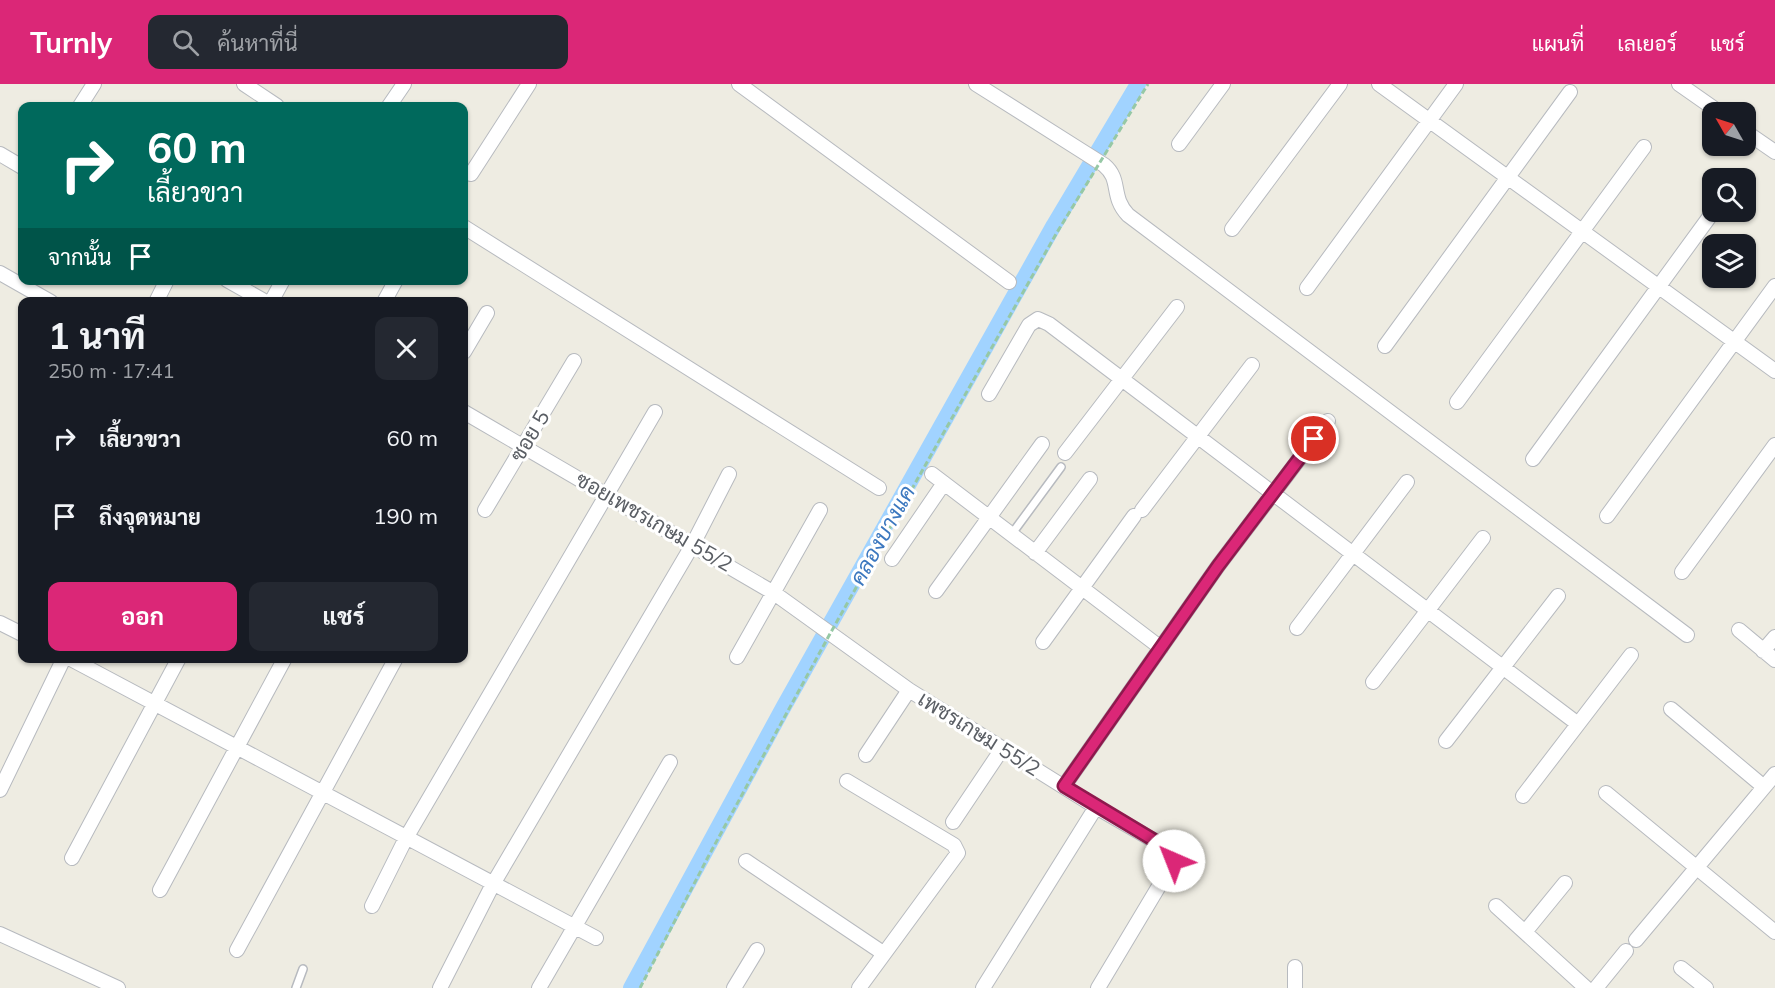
<!DOCTYPE html>
<html lang="th">
<head>
<meta charset="utf-8">
<style>
	body { margin:0; font-family:Mulish,Sarabun,sans-serif; background:#242831; color:#f1f3f6; height:100vh; display:flex; flex-direction:column; font-size:22px; white-space:nowrap }
	* { box-sizing:border-box; margin:0 }
	p { font-size:20px; color:#9ea1a6 }
	.icon { flex:none; width:33px; height:33px; fill:none; stroke:currentColor; stroke-width:2; stroke-linecap:round; stroke-linejoin:round }
	.map { position:relative; flex:1; overflow:hidden }
	.sheet { position:absolute; left:18px; top:213px; width:450px; height:366px; display:flex; flex-direction:column; background:#171b24; border-radius:12px; box-shadow:0 2px 4px #0004 }
	.sheet>* { flex:none }
	.top-card { position:absolute; left:18px; top:18px; width:450px; height:183px; border-radius:12px; box-shadow:0 2px 4px #0004; background:#00695c; color:#fff; overflow:hidden }
	.needle { width:39px; rotate:309deg }
	.fabs { position:absolute; left:1702px; top:18px; display:grid; gap:12px }
	.fabs a { display:grid; place-items:center; width:54px; height:54px; border-radius:12px; background:#171b24; box-shadow:0 2px 4px #0004; font-size:30px }
	.pin { position:absolute; display:grid; place-items:center; width:51px; height:51px; color:#fff; margin:-26px; border:3px solid #fff; border-radius:50%; box-shadow:0 2px 6px #0007 }
	.me { position:absolute; width:66px; margin:-33px; rotate:316deg; stroke-linejoin:round; filter:drop-shadow(0 0 4px #0008) }
	.turn { display:flex; align-items:center; gap:21px; height:126px; padding:0 30px; font-size:27px }
	.turn .icon { width:78px; height:78px; stroke-width:2.5 }
	.turn b { display:block; font-size:42px; line-height:51px }
	.then { display:flex; align-items:center; height:57px; padding:0 30px; background:#0003; gap:12px; font-size:22px }
	.round { display:grid; place-items:center; flex:none; width:63px; height:63px; border-radius:12px; background:#242831 }
	.headline { display:flex; align-items:center; justify-content:space-between; height:102px; padding:0 30px }
	h1 { font-size:36px; font-weight:700; line-height:45px }
	.primary-button { display:flex; gap:12px; margin-top:auto; padding:12px 30px }
	.primary-button a { flex:1; height:69px; border-radius:12px; background:#db2777; color:#fff; font-size:24px; font-weight:700; line-height:69px; text-align:center }
	.primary-button a+a { background:#242831; color:#f1f3f6 }
	ul { padding:0; list-style:none }
	li { display:flex; align-items:center; gap:18px; height:78px; padding:0 30px }
	li div { flex:1 }
	li b { display:block; font-size:22px }
	li em { font-style:normal }
	header { display:flex; align-items:center; gap:36px; box-sizing:border-box; height:84px; padding:0 30px; background:#db2777; color:#fff }
	header strong { font-size:28px }
	nav { display:flex; gap:33px; margin-inline-start:auto; font-size:21px }
	.search { width:420px; height:54px; background:#242831; display:flex; align-items:center; gap:15px; box-sizing:border-box; padding:0 21px; border-radius:12px; color:#9ea1a6; font-size:22px }
	.map>svg:first-child { display:block }
	.lines { fill:none; stroke-linecap:round; stroke-linejoin:round }
	.canal { stroke:#a1d3ff; stroke-width:16 }
	.lane-casing { stroke:#b7babf; stroke-width:10 }
	.street-casing { stroke:#b7babf; stroke-width:16 }
	.lane { stroke:#fff; stroke-width:7 }
	.street { stroke:#fff; stroke-width:14 }
	.path-bridge { stroke:#96c8a5; stroke-width:3; stroke-dasharray:6 3; stroke-linecap:butt }
	.route-casing { stroke:#8e194d; stroke-width:15 }
	.route { stroke:#db2777; stroke-width:10 }
	.labels { text-anchor:middle; stroke-width:6; stroke-linejoin:round; paint-order:stroke }
	.street-label { font-size:21px; fill:#5a5e64; stroke:#fff }
	.water-label { font-size:22px; font-style:italic; fill:#3c78bf; stroke:#fff }
</style>
</head>
<body>
<header>
<strong>Turnly</strong>
<div class="search"><svg class="icon" aria-label="search" viewBox="0 0 24 24"><circle cx="10" cy="10" r="6"/><path d="M15 15l6 6"/></svg>ค้นหาที่นี่</div>
<nav><a>แผนที่</a><a>เลเยอร์</a><a>แชร์</a></nav>
</header>
<div class="map">
<svg width="1775" height="904" viewBox="0 0 1775 904">
	<rect width="100%" height="100%" fill="#eeece2"/>
	<g class="lines">
		<path class="canal" d="M631 904 783 624 1054 141 1138 0"/>
		<defs>
			<path id="lane" d="M1011 451 1061 383
				M296 904 303 885"/>
			<path id="street" d="M244 0 277 22
				M739 0 1009 198
				M976 0 1104 81C1122 96 1110 112 1128 131L1687 551
				M1379 0 1775 287
				M1679 0 1719 28
				M80 22 94 0
				M389 22 404 0
				M1746 48 1775 68
				M1179 60 1223 0
				M0 70 22 83
				M471 90 529 0
				M464 143 879 404
				M1232 145 1340 0
				M0 189 51 218
				M227 196 266 218
				M1307 204 1456 0
				M156 218 167 196
				M271 218 283 196
				M384 218 396 196
				M1385 262 1570 8
				M464 268 487 229
				M989 310 1029 241 1038 235 1049 240 1578 640
				M1457 318 1644 63
				M464 328 774 509 909 606 1096 723 1172 767 1174 777 1098 904
				M1065 369 1177 223
				M1533 375 1713 128
				M932 390 1161 564
				M485 426 574 277
				M1142 426 1252 281
				M1607 432 1775 202
				M1035 469 1090 395
				M892 475 944 399
				M1682 488 1775 361
				M936 507 1042 360
				M0 539 22 550
				M1297 544 1407 398
				M1739 546 1775 576
				M1043 558 1134 432
				M1763 567 1775 553
				M737 573 820 426
				M69 574 596 854
				M1373 598 1483 454
				M1671 625 1764 703
				M1446 657 1558 512
				M866 671 909 606
				M847 697 954 761 958 769 859 904
				M1064 702 1218 482 1328 337
				M0 706 64 574
				M1606 709 1775 848
				M1523 712 1631 571
				M953 738 1002 665
				M72 774 179 574
				M746 777 883 869
				M160 806 285 574
				M372 822 406 754 655 328
				M1496 822 1586 904
				M1525 848 1565 799
				M0 850 118 904
				M1636 856 1775 690
				M237 866 396 574
				M1295 883V904
				M1681 884 1706 904
				M440 904 493 800 693 460 729 390
				M539 904 670 678
				M734 904 757 866
				M983 904 1096 723
				M1596 904 1626 867"/>
		</defs>
		<use href="#lane" class="lane-casing"/>
		<use href="#street" class="street-casing"/>
		<use href="#lane" class="lane"/>
		<use href="#street" class="street"/>
		<path class="path-bridge" d="M640 904 708 773 831 548 1056 150 1148 0"/>
	</g>
	<g class="lines">
		<defs>
			<path id="route" d="M1174 777 1172 767 1064 702 1218 482 1314 355"/>
		</defs>
		<use href="#route" class="route-casing"/>
		<use href="#route" class="route"/>
	</g>
	<g class="labels">
		<g class="street-label">
			<text transform="translate(530 352) rotate(-59)" y="7">ซอย 5</text>
			<text transform="translate(654 438) rotate(30)" y="7">ซอยเพชรเกษม 55/2</text>
			<text transform="translate(979 650) rotate(32)" y="7">เพชรเกษม 55/2</text>
		</g>
		<g class="water-label">
			<text transform="translate(882 451) rotate(-61)" y="8">คลองบางแค</text>
		</g>
	</g>
</svg>
<div class="fabs">
<a><svg class="needle" viewBox="-14 -14 28 28"><path d="M0-13l5 13h-10z" fill="#e53935"/><path d="M0 13l5-13h-10z" fill="#9ea1a6"/></svg></a>
<a><svg class="icon" aria-label="search" viewBox="0 0 24 24"><circle cx="10" cy="10" r="6"/><path d="M15 15l6 6"/></svg></a>
<a><svg class="icon" aria-label="layers" viewBox="0 0 24 24"><path d="M12 4l9 5-9 5-9-5zM3 14l9 5 9-5"/></svg></a>
</div>
<div class="pin" style="left:1314px;top:355px;background:#d93025"><svg class="icon" aria-label="arrive" viewBox="0 0 24 24"><path d="M6 21V4h12l-3 4 3 4H6"/></svg></div>
<svg class="me" style="left:1174px;top:777px" viewBox="-20 -20 40 40"><circle r="19" fill="#fff"/><path d="M0-13L10 11 0 6-10 11z" fill="#db2777"/></svg>
<div class="top-card">
<div class="turn"><svg class="icon" aria-label="right" viewBox="0 0 24 24"><path d="M7 20v-9h11M14 6l5 5-5 5"/></svg><div><b>60 m</b>เลี้ยวขวา</div></div>
<div class="then">จากนั้น<svg class="icon" aria-label="arrive" viewBox="0 0 24 24"><path d="M6 21V4h12l-3 4 3 4H6"/></svg></div>
</div>
<section class="sheet">
<div class="headline"><div><h1>1 นาที</h1><p>250 m · 17:41</p></div><a class="round"><svg class="icon" aria-label="close" viewBox="0 0 24 24"><path d="M6 6l12 12M18 6L6 18"/></svg></a></div>
<ul>
<li><svg class="icon" aria-label="right" viewBox="0 0 24 24"><path d="M7 20v-9h11M14 6l5 5-5 5"/></svg><div><b>เลี้ยวขวา</b></div><em>60 m</em></li>
<li><svg class="icon" aria-label="arrive" viewBox="0 0 24 24"><path d="M6 21V4h12l-3 4 3 4H6"/></svg><div><b>ถึงจุดหมาย</b></div><em>190 m</em></li>
</ul>
<div class="primary-button"><a>ออก</a><a>แชร์</a></div>
</section>
</div>
</body>
</html>
